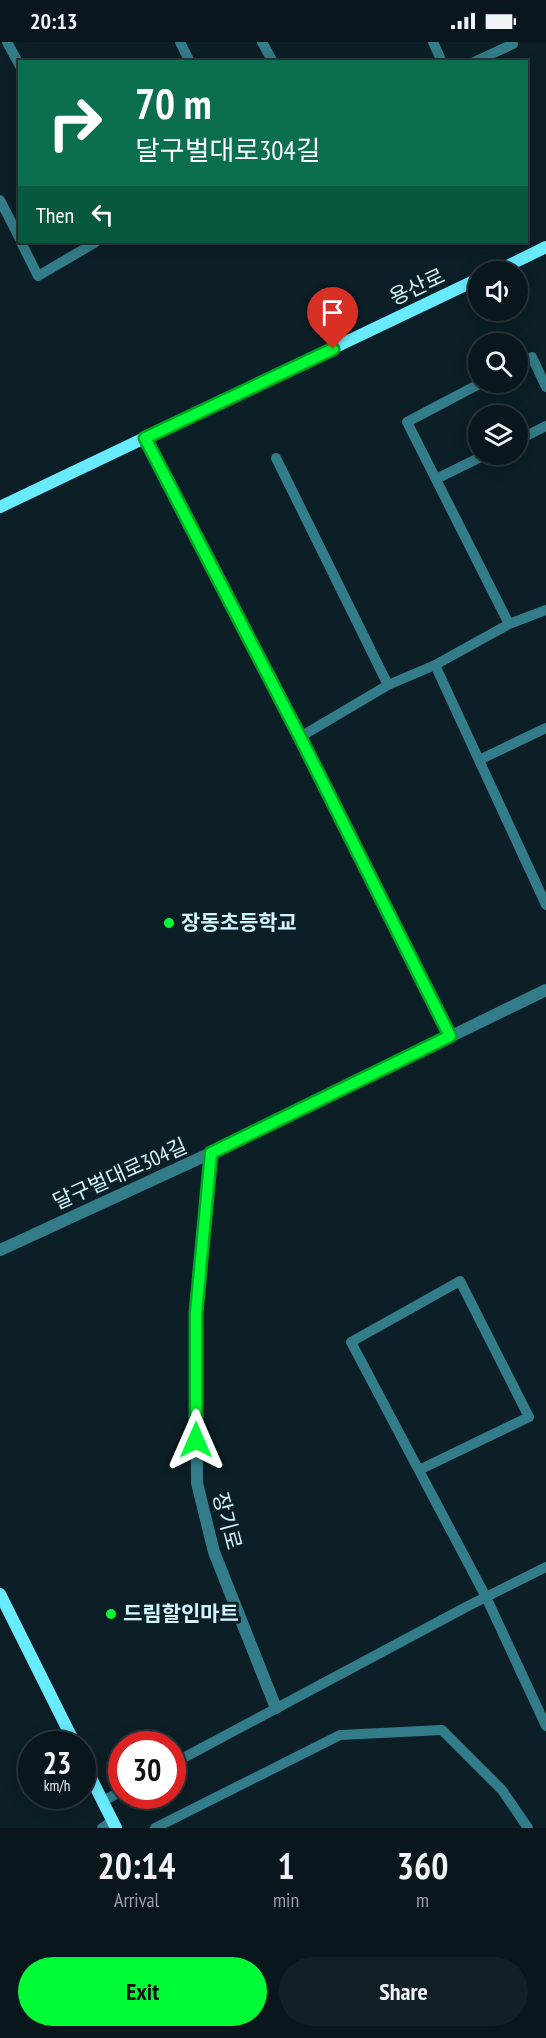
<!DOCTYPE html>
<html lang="en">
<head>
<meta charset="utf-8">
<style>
	body { margin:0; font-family:"PT Sans Narrow","Noto Sans KR",sans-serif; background:#121f25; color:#f1f3f6; height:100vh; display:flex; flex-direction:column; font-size:22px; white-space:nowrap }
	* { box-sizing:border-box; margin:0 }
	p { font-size:20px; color:#999fa3 }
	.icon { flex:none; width:33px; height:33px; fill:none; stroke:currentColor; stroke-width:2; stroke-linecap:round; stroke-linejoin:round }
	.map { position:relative; height:1786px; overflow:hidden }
	.drawer { display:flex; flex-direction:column; background:#09161c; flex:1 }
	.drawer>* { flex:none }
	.top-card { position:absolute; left:18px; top:18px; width:510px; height:183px; border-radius:0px; box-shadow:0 3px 15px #0003,0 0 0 2px #29353b; background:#0b6e4f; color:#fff; overflow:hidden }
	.fabs { position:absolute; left:468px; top:219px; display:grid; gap:12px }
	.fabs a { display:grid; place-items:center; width:60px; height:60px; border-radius:50%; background:#09161c; box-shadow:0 3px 15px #0003,0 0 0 2px #29353b; font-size:30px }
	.speed { position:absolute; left:18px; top:1689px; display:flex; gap:12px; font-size:30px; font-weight:700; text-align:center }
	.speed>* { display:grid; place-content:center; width:78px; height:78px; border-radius:50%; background:#09161c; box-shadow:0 3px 15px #0003,0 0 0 2px #29353b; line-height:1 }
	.speed small { font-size:15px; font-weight:400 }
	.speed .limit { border:9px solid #d22; background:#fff; color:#111 }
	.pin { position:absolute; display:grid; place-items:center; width:51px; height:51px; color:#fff; margin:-62px -26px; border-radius:50% 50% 50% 0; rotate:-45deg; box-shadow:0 0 6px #0007 }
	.pin .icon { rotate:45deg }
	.me { position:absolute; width:66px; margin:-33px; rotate:0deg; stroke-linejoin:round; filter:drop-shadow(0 0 4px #0008) }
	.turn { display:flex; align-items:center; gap:21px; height:126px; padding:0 18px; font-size:27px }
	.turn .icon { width:78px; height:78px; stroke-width:2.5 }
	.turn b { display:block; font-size:42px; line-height:51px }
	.then { display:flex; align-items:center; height:57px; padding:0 18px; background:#0003; gap:12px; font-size:22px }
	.eta { display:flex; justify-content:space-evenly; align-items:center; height:102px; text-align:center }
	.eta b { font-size:36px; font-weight:700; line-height:42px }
	.button { display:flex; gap:12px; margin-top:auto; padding:12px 18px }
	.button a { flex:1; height:69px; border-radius:36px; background:#00fc37; color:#111; font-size:24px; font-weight:700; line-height:69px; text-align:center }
	.button a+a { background:#121f25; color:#f1f3f6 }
	.status { display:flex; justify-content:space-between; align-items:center; height:42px; padding:0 30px; background:#09161c; direction:ltr }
	.status svg { height:16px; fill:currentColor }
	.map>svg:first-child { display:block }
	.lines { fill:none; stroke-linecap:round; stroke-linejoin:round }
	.lane { stroke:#337c89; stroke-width:10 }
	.street { stroke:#337c89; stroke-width:12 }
	.secondary { stroke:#68eaff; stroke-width:12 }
	.route-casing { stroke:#00a424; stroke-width:15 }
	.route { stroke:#00fc37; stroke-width:10 }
	.poi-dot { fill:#00fc37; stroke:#0c1e26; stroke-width:2 }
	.labels { text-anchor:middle; stroke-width:6; stroke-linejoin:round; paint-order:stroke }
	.street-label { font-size:21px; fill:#d1f4ff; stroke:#0c1e26 }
	.poi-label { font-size:21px; font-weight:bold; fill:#d1f4ff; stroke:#0c1e26; text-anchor:start }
</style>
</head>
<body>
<div class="status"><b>20:13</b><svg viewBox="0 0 49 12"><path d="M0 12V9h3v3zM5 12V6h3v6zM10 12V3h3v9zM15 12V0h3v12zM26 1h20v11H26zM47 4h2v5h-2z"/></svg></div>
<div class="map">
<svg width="546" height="1786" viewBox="0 0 546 1786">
	<rect width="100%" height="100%" fill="#0c1e26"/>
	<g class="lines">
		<path class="lane" d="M7 0 20 24
			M180 0 190 20
			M262 0 273 20
			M433 0 442 20
			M474 20 513 2 512 0
			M0 158 20 197
			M21 200 38 234 96 200
			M518 323 532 315 546 345
			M483 340 407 380 509 582
			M518 398 546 384
			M276 416 388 643
			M436 437 487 412
			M435 623 546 863
			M300 695 388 643 435 623 509 582 546 568
			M479 718 546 686
			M419 1428 529 1375 460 1239 351 1300 486 1555 546 1684
			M172 1722 468 1564 546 1525
			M103 1759 122 1749
			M102 1786 113 1779
			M155 1786 340 1693 442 1688 502 1748 528 1786"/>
		<path class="street" d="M145 396 300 695 450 994
			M211 1111 196 1271 197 1441 214 1510 276 1666
			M0 1208 211 1111 546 948"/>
		<path class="secondary" d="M495 230 546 205
			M0 465 478 237
			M0 1552 75 1702
			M82 1718 116 1786"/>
	</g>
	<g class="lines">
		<defs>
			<path id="route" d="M196 1398V1271L211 1111 450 994 300 695 145 396 333 307"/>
		</defs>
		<use href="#route" class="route-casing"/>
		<use href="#route" class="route"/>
	</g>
	<g class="poi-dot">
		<circle cx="169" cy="881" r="6"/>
		<circle cx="111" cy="1572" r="6"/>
	</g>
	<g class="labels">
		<g class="street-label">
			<text transform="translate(417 245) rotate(-25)" y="7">용산로</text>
			<text transform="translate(120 1132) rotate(-24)" y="7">달구벌대로304길</text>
			<text transform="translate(227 1479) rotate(75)" y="7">장기로</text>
		</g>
		<g class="poi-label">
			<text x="181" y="888">장동초등학교</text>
			<text x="123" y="1579">드림할인마트</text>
		</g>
	</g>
</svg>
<div class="fabs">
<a><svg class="icon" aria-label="sound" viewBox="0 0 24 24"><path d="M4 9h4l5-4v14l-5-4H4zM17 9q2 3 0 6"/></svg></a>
<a><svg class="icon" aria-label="search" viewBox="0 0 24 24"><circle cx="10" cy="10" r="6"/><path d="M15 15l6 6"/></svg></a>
<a><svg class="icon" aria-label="layers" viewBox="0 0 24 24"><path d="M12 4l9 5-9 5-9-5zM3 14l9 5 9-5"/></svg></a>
</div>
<div class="speed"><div>23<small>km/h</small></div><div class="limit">30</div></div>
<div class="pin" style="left:333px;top:307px;background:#d93025"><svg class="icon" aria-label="arrive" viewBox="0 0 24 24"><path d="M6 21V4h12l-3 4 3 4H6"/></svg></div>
<svg class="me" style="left:196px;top:1398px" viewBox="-20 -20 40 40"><path d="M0-17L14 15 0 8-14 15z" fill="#00fc37" stroke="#fff" stroke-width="4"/></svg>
<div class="top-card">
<div class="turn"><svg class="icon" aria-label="right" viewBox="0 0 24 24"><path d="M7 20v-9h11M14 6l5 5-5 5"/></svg><div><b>70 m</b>달구벌대로304길</div></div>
<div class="then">Then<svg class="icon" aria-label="left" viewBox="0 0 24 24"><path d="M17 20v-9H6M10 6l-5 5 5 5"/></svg></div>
</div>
</div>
<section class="drawer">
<div class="eta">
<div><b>20:14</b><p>Arrival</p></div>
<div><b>1</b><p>min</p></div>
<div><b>360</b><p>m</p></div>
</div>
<div class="button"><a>Exit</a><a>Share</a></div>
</section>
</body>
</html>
